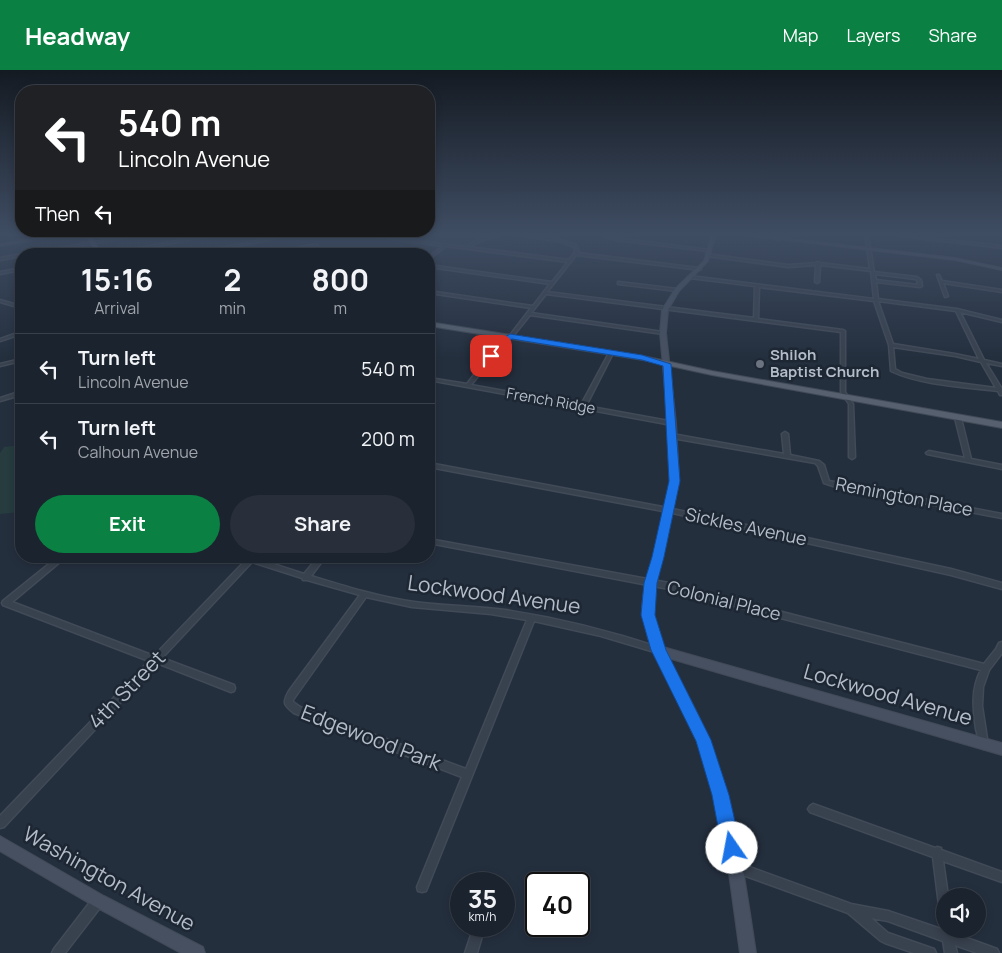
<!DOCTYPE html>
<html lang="en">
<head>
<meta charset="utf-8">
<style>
	body { margin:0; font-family:Manrope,sans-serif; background:#282f3a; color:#f1f3f6; height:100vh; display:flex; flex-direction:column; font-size:19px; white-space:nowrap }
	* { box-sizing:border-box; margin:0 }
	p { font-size:16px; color:#a0a4aa }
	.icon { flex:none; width:28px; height:28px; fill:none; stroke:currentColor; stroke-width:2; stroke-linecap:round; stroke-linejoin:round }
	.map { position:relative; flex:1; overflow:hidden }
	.sheet { position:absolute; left:15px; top:178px; width:420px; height:315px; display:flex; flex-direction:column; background:#1b232e; border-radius:20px; box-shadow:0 2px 8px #0003,0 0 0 1px #39404a }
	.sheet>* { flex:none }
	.banner { position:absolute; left:15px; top:15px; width:420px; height:152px; border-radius:20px; box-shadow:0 2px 8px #0003,0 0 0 1px #39404a; background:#202124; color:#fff; overflow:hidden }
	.controls { position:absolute; left:936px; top:818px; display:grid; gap:10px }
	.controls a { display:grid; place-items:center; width:50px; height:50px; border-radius:50%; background:#1b232e; box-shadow:0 2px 8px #0003,0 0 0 1px #39404a; font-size:25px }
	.speed { position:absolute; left:450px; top:802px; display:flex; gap:10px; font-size:25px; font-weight:700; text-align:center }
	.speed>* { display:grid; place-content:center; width:65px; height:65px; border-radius:50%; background:#1b232e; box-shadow:0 2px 8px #0003,0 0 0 1px #39404a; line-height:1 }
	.speed small { font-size:12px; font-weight:400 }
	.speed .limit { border:2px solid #111; border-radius:8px; background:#fff; color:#111 }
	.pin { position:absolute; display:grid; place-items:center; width:42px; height:42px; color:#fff; margin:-21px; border-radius:10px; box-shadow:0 2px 8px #0006 }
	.me { position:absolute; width:55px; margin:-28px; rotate:348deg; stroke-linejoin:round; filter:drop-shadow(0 0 4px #0008) }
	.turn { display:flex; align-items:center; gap:18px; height:105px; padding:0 20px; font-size:22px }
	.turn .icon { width:65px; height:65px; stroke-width:2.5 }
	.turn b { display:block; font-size:35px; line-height:42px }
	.then { display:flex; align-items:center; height:48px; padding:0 20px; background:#0003; gap:10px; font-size:19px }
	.eta { display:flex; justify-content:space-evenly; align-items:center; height:85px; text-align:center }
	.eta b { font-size:30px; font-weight:700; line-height:35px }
	.cta { display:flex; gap:10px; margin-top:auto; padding:10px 20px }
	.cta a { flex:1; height:58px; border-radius:30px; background:#0b8043; color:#fff; font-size:20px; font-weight:700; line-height:58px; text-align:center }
	.cta a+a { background:#282f3a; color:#f1f3f6 }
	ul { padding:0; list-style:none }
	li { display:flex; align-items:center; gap:15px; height:70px; padding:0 20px; border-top:1px solid #39404a }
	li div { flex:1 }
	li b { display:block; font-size:19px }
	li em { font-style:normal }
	header { display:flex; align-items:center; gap:30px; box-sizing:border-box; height:70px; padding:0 25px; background:#0b8043; color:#fff }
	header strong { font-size:24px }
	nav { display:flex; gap:28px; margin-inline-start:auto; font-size:18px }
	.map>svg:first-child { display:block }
	.green { fill:#263c3f }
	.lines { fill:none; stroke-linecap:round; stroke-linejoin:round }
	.street-casing { stroke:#414a57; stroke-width:3 }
	.secondary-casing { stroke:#414a57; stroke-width:2 }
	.primary-casing { stroke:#414a57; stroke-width:2 }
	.street { fill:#38414e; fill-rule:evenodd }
	.secondary { fill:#465061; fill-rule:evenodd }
	.primary { fill:#56606e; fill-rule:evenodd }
	.route { fill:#1a73e8; stroke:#114b97 }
	.worship-dot { fill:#6b7280; stroke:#1d2633; stroke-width:2 }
	.labels { text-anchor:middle; stroke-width:5; stroke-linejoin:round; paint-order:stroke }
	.far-poi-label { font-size:15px; font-weight:bold; fill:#b4bcc9; stroke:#1d2633; text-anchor:start }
	.far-street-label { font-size:15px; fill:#b4bcc9; stroke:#1d2633 }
	.street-label { font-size:18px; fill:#b4bcc9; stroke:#1d2633 }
	.near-street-label { font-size:21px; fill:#b4bcc9; stroke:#1d2633 }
</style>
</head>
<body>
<header>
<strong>Headway</strong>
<nav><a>Map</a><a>Layers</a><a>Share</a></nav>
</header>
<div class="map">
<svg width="1002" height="883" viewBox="0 0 1002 883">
	<rect width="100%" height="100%" fill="#242f3e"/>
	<path class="green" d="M409 164H499L475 170 461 177 399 169Z
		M21 375V442L0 444V383L4 377Z"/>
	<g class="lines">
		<defs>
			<path id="street" d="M138 164H146L35 184H27Z
				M212 164H219L117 184H109Z
				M291 164H298L197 184H190Z
				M356 164H366L465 177 481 168 499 164H505L483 170 469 177 569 190 575 182 574 177 562 172 511 164C532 164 557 167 576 175L579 182 578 183 699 198 701 199 700 200 576 185 547 222 754 248 755 216 690 208 688 207 690 206 874 229 871 201 820 195 819 212 817 213 815 212 816 195 788 197 707 186 706 184 788 195 816 193 818 192 820 193 870 199 865 164H868L874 202 917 207 921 210 922 216 920 217 876 212 878 229 957 239 1002 250V252L960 242 984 290 1002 294V296L986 293 1002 319V325H1000L998 321C966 317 920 315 891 301L889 275 874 231 759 217 758 249 843 260 845 261V322L853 334 855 387 854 388 852 389 849 387V334L841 322V262L546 224 531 243 663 262 665 263 663 264 530 245 513 266 505 272 471 315 581 335 609 283 611 282 613 283 586 336 674 352V354L672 355 429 310V308L467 314 501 270 511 264 531 238 429 223V221L533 236 550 214 429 197V195L552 212 568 192 446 176 429 189V187L443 176ZM875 204 915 209 917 210 918 215 876 210ZM878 231 956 241 979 289 955 284 893 274ZM893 277 955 286 981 292 996 318 927 309 902 303 895 299Z
				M598 164H603L615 168 710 180 708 181 615 170Z
				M776 164H779V169L777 170 775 169Z
				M884 164H895L1002 176V178Z
				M316 174 322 180 333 184C325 184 321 183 315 176L276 184H269Z
				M21 184V186L0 190V188Z
				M21 198V200L0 204V202Z
				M937 205H939L942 211 1002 220V222L943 213 948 226 945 227Z
				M619 212 677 219 679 220 677 221 618 214V212Z
				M0 230 21 236V238L0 232Z
				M20 262H21V264L0 271V269Z
				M21 289V291L0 296V294Z
				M19 322H21V325L0 331V328Z
				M958 346 961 348 971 389 1002 395V399L927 384 926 383 929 381 965 388 955 348Z
				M785 362 788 364 790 385 819 391 824 395 829 411 1002 444V448L833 416 824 413 818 396 815 393 672 368 669 366 672 364 784 384 782 364Z
				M429 393 668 438 951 499 1002 513V519L951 505 668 442 429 397Z
				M429 469 669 513 984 594 996 579 999 573 1002 572V583L989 600 983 617 982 636 988 675 987 678 984 679 981 678C978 672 978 665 976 659 973 638 971 619 981 600L669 519 429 473Z
				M59 486H67L12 532 154 586 246 490 237 488 236 486H254L255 488 304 504 319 486H326L311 506C344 516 379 527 414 532 444 536 475 536 505 540 558 548 610 561 661 578L662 580 661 582 658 583 601 566 534 551 426 821 422 822 418 821 417 817 462 707 294 643C284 635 282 633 289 621L360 525 307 510H303L302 508 252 492 162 588 234 615 235 618 234 621 231 622 157 593 4 757 0 758V746L149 591 3 535 2 533 3 531ZM366 527 412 537 491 544 527 550 466 699 300 637 293 632V630L295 627Z
				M813 734 935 778 937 777 941 778V780L1002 802V812L943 791 948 826H945V848L941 847 940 843 933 787 810 742 808 739 810 736Z
				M736 792 851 834 888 841 941 859 943 855 945 854V859H952L953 863 997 879 999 883H977L955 875 957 883H945L943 871 888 851 871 848 888 863 934 879 936 883H914L885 873 881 871 848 843 732 801 731 797 732 793Z
				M98 826 102 827 103 831 102 835 65 883H52L54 879 94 827Z
				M474 856H485L477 883H465Z"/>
			<path id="secondary" d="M58 164H69L0 176V174Z
				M712 164H716L708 191 679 221 668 240 666 263 676 353 679 411 663 487 655 513 652 537 658 568 663 577 1002 673V685L668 588C682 614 698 642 709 670 736 738 745 811 756 883H740L728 796 714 725 697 671 648 568 642 537 645 513 653 487 671 411 668 353 660 263 662 240 675 219 704 191Z
				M735 164H750L955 188 1002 198V200L955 190Z
				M0 766 104 826 203 877 205 883H181L94 836 0 781Z"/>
			<path id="primary" d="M85 164H90L102 184H97Z
				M429 252 643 286 712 301 1002 352V358L712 305 643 290 429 256Z"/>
		</defs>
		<use href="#street" class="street-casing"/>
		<use href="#secondary" class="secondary-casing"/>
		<use href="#primary" class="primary-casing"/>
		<use href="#street" class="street"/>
		<use href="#secondary" class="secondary"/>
		<use href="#primary" class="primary"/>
	</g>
	<linearGradient id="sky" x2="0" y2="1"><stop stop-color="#141a22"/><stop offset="0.57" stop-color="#3f4d63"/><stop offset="1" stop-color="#3f4d63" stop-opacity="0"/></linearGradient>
	<rect width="1002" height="288" fill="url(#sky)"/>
	<path class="route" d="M510 264 642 285 671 294 680 411 664 487 657 513 655 545 666 580 711 670 729 725 741 778 738 785 732 788 725 785 722 778 712 725 696 671 651 580 641 545 644 513 652 487 669 411 663 296 642 290 512 269 506 273 494 288H488L487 286 500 270Z"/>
	<circle class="worship-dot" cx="760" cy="294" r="5"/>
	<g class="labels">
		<g class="far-poi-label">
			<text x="770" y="290">Shiloh<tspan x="770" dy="17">Baptist Church</tspan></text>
		</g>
		<g class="far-street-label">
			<text transform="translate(551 331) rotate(10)" y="5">French Ridge</text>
		</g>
		<g class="street-label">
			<text transform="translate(904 427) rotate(11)" y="6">Remington Place</text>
			<text transform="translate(746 457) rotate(12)" y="6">Sickles Avenue</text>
			<text transform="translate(724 531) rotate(14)" y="6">Colonial Place</text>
		</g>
		<g class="near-street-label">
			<text transform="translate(494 525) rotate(8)" y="7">Lockwood Avenue</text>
			<text transform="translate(127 620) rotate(-46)" y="7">4th Street</text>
			<text transform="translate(888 625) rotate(16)" y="7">Lockwood Avenue</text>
			<text transform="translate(371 668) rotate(21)" y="7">Edgewood Park</text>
			<text transform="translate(109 809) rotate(29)" y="7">Washington Avenue</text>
		</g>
	</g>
</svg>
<div class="controls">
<a><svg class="icon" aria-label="sound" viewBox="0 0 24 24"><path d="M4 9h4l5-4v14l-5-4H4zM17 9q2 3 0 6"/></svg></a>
</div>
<div class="speed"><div>35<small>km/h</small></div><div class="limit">40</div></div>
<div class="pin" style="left:491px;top:286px;background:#d93025"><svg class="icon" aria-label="arrive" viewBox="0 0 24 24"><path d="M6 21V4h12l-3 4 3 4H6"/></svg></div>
<svg class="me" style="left:732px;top:778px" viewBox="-20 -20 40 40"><circle r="19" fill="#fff"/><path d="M0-13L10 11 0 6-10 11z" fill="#1a73e8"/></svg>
<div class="banner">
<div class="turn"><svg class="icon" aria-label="left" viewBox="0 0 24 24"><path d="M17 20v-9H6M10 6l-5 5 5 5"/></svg><div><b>540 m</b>Lincoln Avenue</div></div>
<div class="then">Then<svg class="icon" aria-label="left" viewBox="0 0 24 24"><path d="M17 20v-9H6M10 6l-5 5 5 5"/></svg></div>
</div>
<section class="sheet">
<div class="eta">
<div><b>15:16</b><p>Arrival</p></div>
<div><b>2</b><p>min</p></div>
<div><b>800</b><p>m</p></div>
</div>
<ul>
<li><svg class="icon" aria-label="left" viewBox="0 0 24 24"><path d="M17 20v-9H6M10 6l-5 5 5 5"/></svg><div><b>Turn left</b><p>Lincoln Avenue</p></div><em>540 m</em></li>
<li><svg class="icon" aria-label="left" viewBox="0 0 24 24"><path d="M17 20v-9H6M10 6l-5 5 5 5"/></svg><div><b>Turn left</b><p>Calhoun Avenue</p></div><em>200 m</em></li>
</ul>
<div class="cta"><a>Exit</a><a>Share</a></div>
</section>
</div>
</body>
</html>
